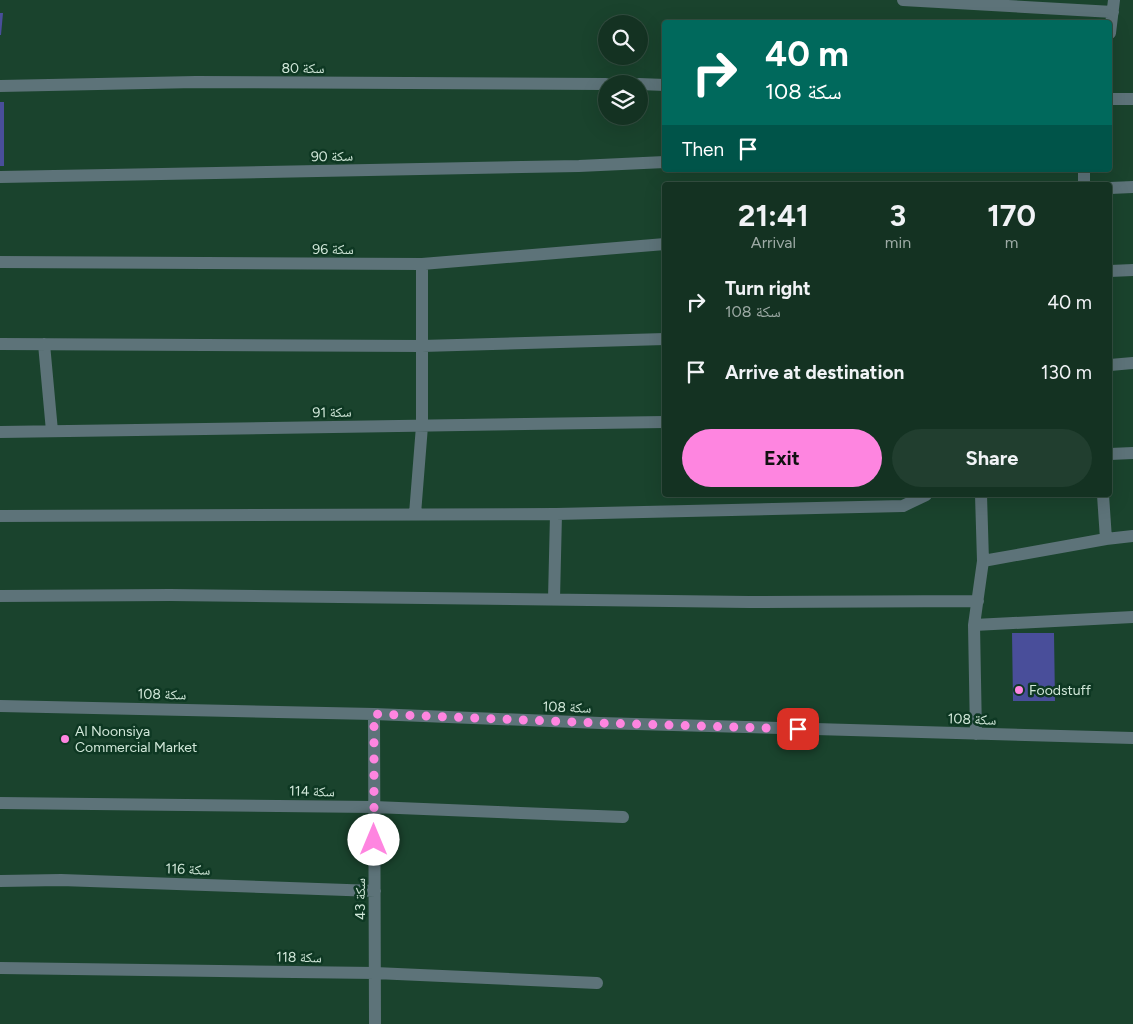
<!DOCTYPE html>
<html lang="en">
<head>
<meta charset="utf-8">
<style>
	body { margin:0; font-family:Figtree,"Noto Naskh Arabic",sans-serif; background:#213e2f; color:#f1f3f6; height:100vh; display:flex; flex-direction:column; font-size:19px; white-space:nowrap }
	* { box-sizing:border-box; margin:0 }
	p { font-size:16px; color:#9daaa5 }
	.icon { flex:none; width:28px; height:28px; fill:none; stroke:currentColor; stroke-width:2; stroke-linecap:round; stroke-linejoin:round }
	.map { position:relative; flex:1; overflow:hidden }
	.sheet { position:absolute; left:662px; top:182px; width:450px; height:315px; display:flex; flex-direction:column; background:#143222; border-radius:5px; box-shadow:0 5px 20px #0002,0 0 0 1px #334d40 }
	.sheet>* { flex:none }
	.hud { position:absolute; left:662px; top:20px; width:450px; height:152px; border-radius:5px; box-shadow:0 5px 20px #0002,0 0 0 1px #334d40; background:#00695c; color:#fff; overflow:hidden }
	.controls { position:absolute; left:598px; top:15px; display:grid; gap:10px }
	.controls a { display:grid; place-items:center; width:50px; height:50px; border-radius:50%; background:#143222; box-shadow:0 5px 20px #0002,0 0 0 1px #334d40; font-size:25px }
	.pin { position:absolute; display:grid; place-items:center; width:42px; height:42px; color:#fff; margin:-21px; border-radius:10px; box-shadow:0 2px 8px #0006 }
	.me { position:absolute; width:55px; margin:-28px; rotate:0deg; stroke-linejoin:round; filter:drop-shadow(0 0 4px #0008) }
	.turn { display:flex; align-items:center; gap:18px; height:105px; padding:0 20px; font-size:22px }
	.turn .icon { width:65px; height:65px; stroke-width:2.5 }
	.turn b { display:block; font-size:35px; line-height:42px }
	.then { display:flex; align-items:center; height:48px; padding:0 20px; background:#0003; gap:10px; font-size:19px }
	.eta { display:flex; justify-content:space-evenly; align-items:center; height:85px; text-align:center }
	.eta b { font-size:30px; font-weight:700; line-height:35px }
	.button { display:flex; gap:10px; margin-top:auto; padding:10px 20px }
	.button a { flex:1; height:58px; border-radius:30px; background:#fe85e0; color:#111; font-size:20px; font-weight:700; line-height:58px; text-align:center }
	.button a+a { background:#213e2f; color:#f1f3f6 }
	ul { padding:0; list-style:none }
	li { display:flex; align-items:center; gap:15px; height:70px; padding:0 20px }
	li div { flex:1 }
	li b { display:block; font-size:19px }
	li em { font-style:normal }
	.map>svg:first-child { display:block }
	.building { fill:#494e9a }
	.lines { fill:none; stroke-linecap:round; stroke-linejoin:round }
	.minor { stroke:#5d7379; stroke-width:12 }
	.route { stroke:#fe85e0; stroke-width:9; stroke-dasharray:0 16.2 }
	.poi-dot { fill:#fe85e0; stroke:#0e3823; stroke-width:2 }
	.labels { text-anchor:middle; stroke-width:5; stroke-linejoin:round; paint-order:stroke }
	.street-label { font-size:14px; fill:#d2e8da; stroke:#0e3823 }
	.poi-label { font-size:14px; fill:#d2e8da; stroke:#0e3823; text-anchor:start }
</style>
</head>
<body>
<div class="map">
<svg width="1133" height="1024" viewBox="0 0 1133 1024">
	<rect width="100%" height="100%" fill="#1a432d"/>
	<path class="building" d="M0 13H3L1 35H0Z
		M0 102H4V166H0Z
		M1012 633H1054L1055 701H1013Z"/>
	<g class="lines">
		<path class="minor" d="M903 0 1113 12
			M1110 33 1114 0
			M639 84 665 85
			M0 86 196 82 606 84
			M1110 99H1133
			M1084 170V185
			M0 177 579 166 665 162
			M1110 188 1133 187
			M0 262 422 264 665 244
			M1110 271 1133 270
			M0 344 422 346 665 339
			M44 344 52 431
			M1110 365 1133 363
			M0 432 665 422
			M1110 454 1133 453
			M1103 495 1106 539
			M415 514 422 426V264
			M0 516 556 514 903 506 926 495
			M983 561 1106 539 1133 536
			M0 596 170 595 749 602 978 601
			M554 599 556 514
			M974 625 1133 617
			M0 706 374 714 600 723 1133 738
			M374 714 375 1024
			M976 734 974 625 983 561 981 495
			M0 803 374 807 623 817
			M0 881 61 880 375 891
			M0 968 375 973 597 983"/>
	</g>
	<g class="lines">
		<path class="route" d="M374 840V714L600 723 798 729"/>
	</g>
	<g class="poi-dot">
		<circle cx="1019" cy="690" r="5"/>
		<circle cx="65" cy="739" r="5"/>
	</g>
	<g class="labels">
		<g class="street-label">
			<text x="303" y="73">سكة 80</text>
			<text transform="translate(332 156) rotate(-1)" y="5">سكة 90</text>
			<text x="333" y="254">سكة 96</text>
			<text transform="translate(332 412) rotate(-1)" y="5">سكة 91</text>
			<text transform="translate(162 694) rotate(1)" y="5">سكة 108</text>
			<text transform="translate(567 707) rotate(2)" y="5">سكة 108</text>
			<text transform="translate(972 719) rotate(2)" y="5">سكة 108</text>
			<text transform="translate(312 791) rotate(1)" y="5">سكة 114</text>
			<text transform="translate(188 869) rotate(2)" y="5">سكة 116</text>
			<text transform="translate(360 899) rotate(-90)" y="5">سكة 43</text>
			<text transform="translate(299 957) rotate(1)" y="5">سكة 118</text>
		</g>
		<g class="poi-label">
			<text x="1029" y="695">Foodstuff</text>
			<text x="75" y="736">Al Noonsiya<tspan x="75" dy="16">Commercial Market</tspan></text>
		</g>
	</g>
</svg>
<div class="controls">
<a><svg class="icon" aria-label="search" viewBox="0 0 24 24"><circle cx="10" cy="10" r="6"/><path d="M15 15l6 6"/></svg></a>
<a><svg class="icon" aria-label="layers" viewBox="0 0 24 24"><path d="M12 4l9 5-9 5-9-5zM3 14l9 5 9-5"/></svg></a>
</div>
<div class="pin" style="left:798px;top:729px;background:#d93025"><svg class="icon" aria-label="arrive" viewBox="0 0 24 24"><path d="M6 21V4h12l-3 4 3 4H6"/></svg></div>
<svg class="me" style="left:374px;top:840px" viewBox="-20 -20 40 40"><circle r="19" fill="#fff"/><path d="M0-13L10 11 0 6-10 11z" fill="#fe85e0"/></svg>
<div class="hud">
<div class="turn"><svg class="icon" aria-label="right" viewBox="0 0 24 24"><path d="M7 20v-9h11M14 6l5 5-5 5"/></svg><div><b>40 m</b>سكة 108</div></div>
<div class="then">Then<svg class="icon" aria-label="arrive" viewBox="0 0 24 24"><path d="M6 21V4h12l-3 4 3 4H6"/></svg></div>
</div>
<section class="sheet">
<div class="eta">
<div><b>21:41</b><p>Arrival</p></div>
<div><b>3</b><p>min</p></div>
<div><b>170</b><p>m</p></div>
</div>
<ul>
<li><svg class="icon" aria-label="right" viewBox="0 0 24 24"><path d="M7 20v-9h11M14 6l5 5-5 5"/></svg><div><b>Turn right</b><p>سكة 108</p></div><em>40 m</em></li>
<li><svg class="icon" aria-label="arrive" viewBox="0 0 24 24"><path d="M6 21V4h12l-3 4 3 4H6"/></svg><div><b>Arrive at destination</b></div><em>130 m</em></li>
</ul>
<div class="button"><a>Exit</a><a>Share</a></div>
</section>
</div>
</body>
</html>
